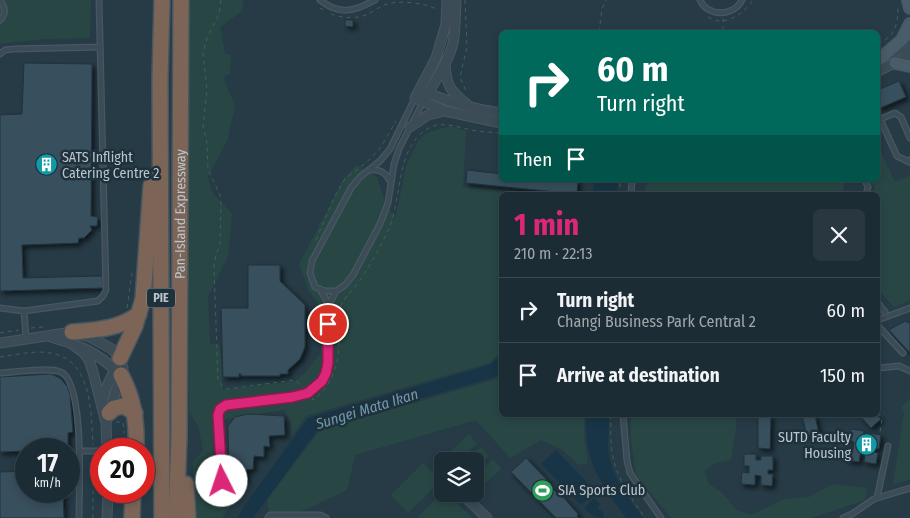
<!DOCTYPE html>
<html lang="en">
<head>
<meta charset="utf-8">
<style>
	body { margin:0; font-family:"Fira Sans Condensed",sans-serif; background:#293840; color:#f1f3f6; height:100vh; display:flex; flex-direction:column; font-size:19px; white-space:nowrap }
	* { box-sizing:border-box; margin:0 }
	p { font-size:16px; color:#a0a7ac }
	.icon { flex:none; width:28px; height:28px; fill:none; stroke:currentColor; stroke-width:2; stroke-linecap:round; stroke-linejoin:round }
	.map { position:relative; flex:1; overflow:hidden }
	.side { position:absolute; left:499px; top:192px; width:381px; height:225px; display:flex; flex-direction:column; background:#1c2c34; border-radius:8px; box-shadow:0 2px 8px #0003,0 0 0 1px #3a484f }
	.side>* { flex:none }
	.top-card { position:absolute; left:499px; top:30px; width:381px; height:152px; border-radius:8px; box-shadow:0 2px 8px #0003,0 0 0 1px #3a484f; background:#00695c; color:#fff; overflow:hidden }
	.controls { position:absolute; left:434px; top:452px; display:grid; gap:10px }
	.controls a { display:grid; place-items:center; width:50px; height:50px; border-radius:8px; background:#1c2c34; box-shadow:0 2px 8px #0003,0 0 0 1px #3a484f; font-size:25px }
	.speed { position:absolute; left:15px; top:438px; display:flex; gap:10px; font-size:25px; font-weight:700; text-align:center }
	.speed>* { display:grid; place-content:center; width:65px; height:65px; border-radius:50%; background:#1c2c34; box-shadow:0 2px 8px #0003,0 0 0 1px #3a484f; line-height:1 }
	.speed small { font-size:12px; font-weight:400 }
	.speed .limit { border:8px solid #d22; background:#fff; color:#111 }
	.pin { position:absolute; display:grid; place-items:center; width:42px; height:42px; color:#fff; margin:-21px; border:2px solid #fff; border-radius:50%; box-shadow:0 1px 5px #0007 }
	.me { position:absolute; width:55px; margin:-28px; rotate:356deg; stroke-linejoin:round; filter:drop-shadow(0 0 4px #0008) }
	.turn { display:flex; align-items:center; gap:18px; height:105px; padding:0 15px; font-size:22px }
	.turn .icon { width:65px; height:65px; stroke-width:2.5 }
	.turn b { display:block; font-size:35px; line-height:42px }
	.then { display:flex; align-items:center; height:48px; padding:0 15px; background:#0003; gap:10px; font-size:19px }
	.round { display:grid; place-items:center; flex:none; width:52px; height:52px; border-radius:8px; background:#293840 }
	.overview { display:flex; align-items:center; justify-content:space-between; height:85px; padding:0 15px }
	h1 { font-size:30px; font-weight:700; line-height:38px; color:#db2777 }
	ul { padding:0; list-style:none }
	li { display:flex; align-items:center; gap:15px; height:65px; padding:0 15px; border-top:1px solid #3a484f }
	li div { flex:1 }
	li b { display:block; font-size:19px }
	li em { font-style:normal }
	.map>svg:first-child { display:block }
	.green { fill:#284744 }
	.water { fill:#173546 }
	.building { fill:#37505d; stroke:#21333d; filter:url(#shadow) }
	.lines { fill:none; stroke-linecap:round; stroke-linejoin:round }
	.service-casing { stroke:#475862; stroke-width:7 }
	.minor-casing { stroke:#475862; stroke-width:11 }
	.secondary-casing { stroke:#475862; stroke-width:14 }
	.motorway-casing { stroke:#455660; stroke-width:18 }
	.path { stroke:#415f5b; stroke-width:1; stroke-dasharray:4 4; stroke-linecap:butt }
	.service { stroke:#3b4c56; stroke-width:4.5 }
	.minor { stroke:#3b4c56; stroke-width:9 }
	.secondary { stroke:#485c69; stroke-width:11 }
	.motorway { stroke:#7c6557; stroke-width:15 }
	.route-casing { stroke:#8e194d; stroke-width:12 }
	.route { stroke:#db2777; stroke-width:9 }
	.labels { text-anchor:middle; stroke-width:5; stroke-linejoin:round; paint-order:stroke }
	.shield { fill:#1f313b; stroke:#8b99a3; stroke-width:1 }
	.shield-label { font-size:12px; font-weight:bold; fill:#b9c6cf }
	.poi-label { font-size:14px; fill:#b9c6cf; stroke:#1f313b; text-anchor:start }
	.street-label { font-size:14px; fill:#b9c6cf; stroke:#1f313b }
	.water-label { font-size:15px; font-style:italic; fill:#6f99b0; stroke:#1f313b }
</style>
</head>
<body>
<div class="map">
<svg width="910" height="518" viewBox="0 0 910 518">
	<defs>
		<filter id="shadow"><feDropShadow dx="3" dy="3" stdDeviation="2.5" flood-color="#0009"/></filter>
	</defs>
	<rect width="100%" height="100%" fill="#263b46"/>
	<path class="green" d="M0 0H91L90 38 44 39 0 44Z
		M185 0H243L242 11 220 27 225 53 231 55 230 74 223 77 235 106 227 141 208 177 212 192 232 214 228 256 208 296 210 344 220 345 223 390 295 381 305 373 321 353 320 306 309 291 299 264 344 178 357 165 377 177 387 208 395 216 393 221 396 216 406 167 418 141 426 133 450 126 466 131 463 187 549 195H501V352L489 363 306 416 291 437V426L285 410 214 421 213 483 241 491 222 518H194L193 462 203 450 198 426 189 411Z
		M878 145 895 182 910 175V301L894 307 878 289V195H875L874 187 871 180H878Z
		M648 180H844L843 195H643Z
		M501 376V415H584V437L588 463 579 465 561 449 541 440 510 458 476 420 355 455 347 490 298 513 269 512 267 500 320 430 497 379Z
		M910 399V480L893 484 904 413 901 407Z
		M631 415H736V428L731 460 716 463 705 470 708 483 722 493 737 510 751 515 784 499 809 497 833 484 867 488 865 500 811 518H671L636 475 631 440Z
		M469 434 477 444 459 461H457L449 453Z
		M481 447 489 456 475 470V461H466Z
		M493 459 501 469 481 487 475 480V476Z
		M423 463 441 481 408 513 391 495Z
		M442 493 448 494 472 518H417Z"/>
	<path class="water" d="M594 180H618L617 195H593Z
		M501 355V374L495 377 319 428 253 518H238L243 508 308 418 482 367 491 364Z
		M586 415H609C609 425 608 437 608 447 610 475 627 496 643 518H626C599 480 585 464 586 415Z
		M556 450 595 491 581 505 541 464Z
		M594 498 600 504 597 508 604 513 603 518C595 518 590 514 584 508Z"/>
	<path class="building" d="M345 20H353V27L345 26Z
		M24 63 92 64 91 216 98 217 97 226H90L92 230 84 238H79L78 243 22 245 23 278 102 276 103 288 0 291V115L22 114Z
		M899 81 906 97 878 109V90Z
		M467 170 501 174V180H578L577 194 466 183Z
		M248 265H280V281L305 305V347L300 359 288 370V374H280V376H241V374H239V377H223L221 308H248Z
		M905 321 910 323V353L889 330Z
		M51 374 60 378 67 386 70 395 73 432 68 433V449H26V451L0 452V377Z
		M248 414 284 416 285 435 269 436 270 447 264 446V457L254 456 253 469 246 470V481L229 482 228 426 235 417Z
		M758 415H771L770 449 758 448Z
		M802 415H815L819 434 807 436Z
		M859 415H877L881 419 871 428Z
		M851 429 864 431 863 437 867 438 868 433 881 435 879 449 873 448V452L878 453 876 464 864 462 866 451 861 450 859 462 846 460 848 448 853 449 854 442 849 441Z
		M744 454H756V460H761V456H773V470H768V474H773L772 486 761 485V476L755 475V485L741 484 742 472 749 473V466H744Z
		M526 458 549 482 548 484 562 498 563 497 578 514 577 516 579 518H556L511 472Z
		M26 471V491H63L64 518H0V472Z"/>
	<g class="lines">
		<defs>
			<path id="service" d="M320 0C340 16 355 11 375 0
				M700 0C707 17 734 17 742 0
				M0 20C7 13 5 8 0 0
				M0 54 5 50 14 49 100 47
				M880 119 897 156 909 162 910 160
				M878 120 895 113 901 117 910 138
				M370 170C378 169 386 172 390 181
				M865 180 868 187 866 195
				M631 195 632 180
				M320 289 329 305
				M336 291H325L315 287 310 273 312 261 351 188 360 177 380 161 390 149 415 98
				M878 303 885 312
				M0 308 24 311 98 301 103 296 106 290 99 0
				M24 311 26 338
				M878 320 910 308
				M878 326 903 353
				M878 368 899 366 910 371
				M0 373C15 372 49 367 61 372 85 383 79 493 79 518
				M623 415 627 461 630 473 661 518
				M80 451H101
				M222 481 217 415 220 409 226 405 293 397 308 393 321 381 328 363 329 305 336 291 345 285 353 275 380 224 388 203 394 164 399 149 423 102
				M877 498 888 446
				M268 518 270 515H320L326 518
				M843 518 852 514 874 499 910 488"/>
			<path id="minor" d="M447 0 446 24 436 58 415 98 445 111 501 123
				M890 54 910 45
				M445 63C446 86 450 91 469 106
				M878 71 910 55
				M423 91C448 102 473 109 501 113
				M423 102C433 83 448 64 453 43 456 29 455 14 456 0
				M410 127 428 115 445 111
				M51 337C84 347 95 351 121 375
				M0 343 72 332 90 337 112 349 120 358 123 368 106 423
				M72 344 84 353 89 360 93 372 106 423 107 449
				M102 404 105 390 117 365
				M462 494 487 518
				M107 518 108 491"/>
			<path id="secondary" d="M908 0 910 8
				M881 58 902 40 910 24
				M895 63 910 66"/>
			<g id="motorway">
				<path d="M72 332C97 330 119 329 139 314"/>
				<path d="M120 358 135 326 143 299 151 186"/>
				<path d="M121 375C134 399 137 422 136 449"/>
				<path d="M109 413 114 408 124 406 135 413"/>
				<path d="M186 484 188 518"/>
				<path d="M132 518 133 491"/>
				<path d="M162 518 160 78 162 0"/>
				<path id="s1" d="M176 518 179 439 181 0"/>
			</g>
		</defs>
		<use href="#service" class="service-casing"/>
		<use href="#minor" class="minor-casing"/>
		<use href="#secondary" class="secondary-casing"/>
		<use href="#motorway" class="motorway-casing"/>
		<path class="path" d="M221 0 219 14 207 38 203 53 207 90 203 126 207 143 208 169 220 195 221 204 220 245 216 254 214 267 218 381 222 386 227 389 295 380 303 387
			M465 0 467 47 460 77 467 93
			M320 8 327 12
			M331 14C341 18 356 19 366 15 373 12 380 6 387 4 399 0 427 3 438 10
			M708 17C725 28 743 14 753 0
			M723 18V32
			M599 32 602 9 606 0
			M878 44C897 35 898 23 898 4
			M620 195V180
			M316 240 335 196 345 179 367 162 381 147 396 121
			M321 304 322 320
			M127 308 132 273
			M31 328 44 327
			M0 333 19 330
			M0 357C16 355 34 350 50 353 92 359 91 412 93 445
			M312 398 313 400C333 386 339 363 339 340 339 331 338 322 339 313 341 298 354 290 361 279 370 265 384 241 390 226 401 197 397 151 424 131 439 120 452 126 467 129 478 132 490 132 501 133
			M878 413 882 418 880 433
			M611 415C609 466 617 477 645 518
			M116 422H123L124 433
			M93 518V456"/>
		<use href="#service" class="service"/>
		<use href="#minor" class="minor"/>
		<use href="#secondary" class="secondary"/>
		<use href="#motorway" class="motorway"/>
	</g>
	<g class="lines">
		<defs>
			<path id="route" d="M222 481 218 415 220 409 226 405 293 397 308 393 322 381 326 373 328 363V324"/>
		</defs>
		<use href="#route" class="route-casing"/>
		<use href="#route" class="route"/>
	</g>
	<defs>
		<symbol id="building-disc" viewBox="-11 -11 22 22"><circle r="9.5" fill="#0f9aa8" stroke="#1f313b"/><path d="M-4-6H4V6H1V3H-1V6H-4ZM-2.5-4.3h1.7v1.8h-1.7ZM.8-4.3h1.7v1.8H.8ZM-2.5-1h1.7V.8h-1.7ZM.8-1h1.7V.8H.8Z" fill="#fff"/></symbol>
		<symbol id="stadium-disc" viewBox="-11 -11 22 22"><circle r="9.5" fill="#2e9e5b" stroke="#1f313b"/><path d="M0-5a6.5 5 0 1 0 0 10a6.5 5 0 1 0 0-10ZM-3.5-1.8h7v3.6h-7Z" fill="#fff"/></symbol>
	</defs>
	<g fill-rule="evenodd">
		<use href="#building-disc" x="34" y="152" width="25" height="25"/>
		<use href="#building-disc" x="854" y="432" width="25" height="25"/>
		<use href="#stadium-disc" x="530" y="478" width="25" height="25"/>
	</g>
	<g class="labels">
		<rect class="shield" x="147" y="288.5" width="28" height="19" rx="4"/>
		<g class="shield-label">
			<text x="161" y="302">PIE</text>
		</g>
		<g class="poi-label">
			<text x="62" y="162">SATS Inflight<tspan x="62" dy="16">Catering Centre 2</tspan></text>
			<text x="851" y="442" text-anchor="end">SUTD Faculty<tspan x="851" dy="16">Housing</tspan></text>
			<text x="558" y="495">SIA Sports Club</text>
		</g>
		<g class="street-label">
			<text dy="5" stroke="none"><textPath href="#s1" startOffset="304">Pan-Island Expressway</textPath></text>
		</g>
		<g class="water-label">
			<text transform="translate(367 409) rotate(-17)" y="5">Sungei Mata Ikan</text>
		</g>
	</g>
</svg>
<div class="controls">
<a><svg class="icon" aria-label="layers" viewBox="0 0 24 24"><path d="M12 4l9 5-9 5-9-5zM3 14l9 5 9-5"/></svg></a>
</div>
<div class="speed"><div>17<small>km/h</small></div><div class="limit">20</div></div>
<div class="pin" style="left:328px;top:324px;background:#d93025"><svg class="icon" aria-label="arrive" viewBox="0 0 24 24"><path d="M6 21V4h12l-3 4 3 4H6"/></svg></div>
<svg class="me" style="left:222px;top:481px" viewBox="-20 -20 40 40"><circle r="19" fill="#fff"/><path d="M0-13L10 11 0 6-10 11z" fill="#db2777"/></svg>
<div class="top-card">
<div class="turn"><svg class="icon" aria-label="right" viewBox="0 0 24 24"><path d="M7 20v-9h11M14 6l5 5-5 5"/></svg><div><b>60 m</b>Turn right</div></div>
<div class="then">Then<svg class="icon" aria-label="arrive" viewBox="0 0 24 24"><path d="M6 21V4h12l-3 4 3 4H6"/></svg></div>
</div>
<section class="side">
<div class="overview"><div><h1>1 min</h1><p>210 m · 22:13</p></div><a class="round"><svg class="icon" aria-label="close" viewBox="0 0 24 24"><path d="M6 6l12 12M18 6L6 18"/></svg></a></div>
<ul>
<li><svg class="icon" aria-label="right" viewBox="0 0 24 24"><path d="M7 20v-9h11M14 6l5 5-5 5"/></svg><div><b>Turn right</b><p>Changi Business Park Central 2</p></div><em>60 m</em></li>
<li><svg class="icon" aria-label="arrive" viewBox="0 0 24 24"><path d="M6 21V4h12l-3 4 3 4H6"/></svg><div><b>Arrive at destination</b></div><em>150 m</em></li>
</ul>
</section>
</div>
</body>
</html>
